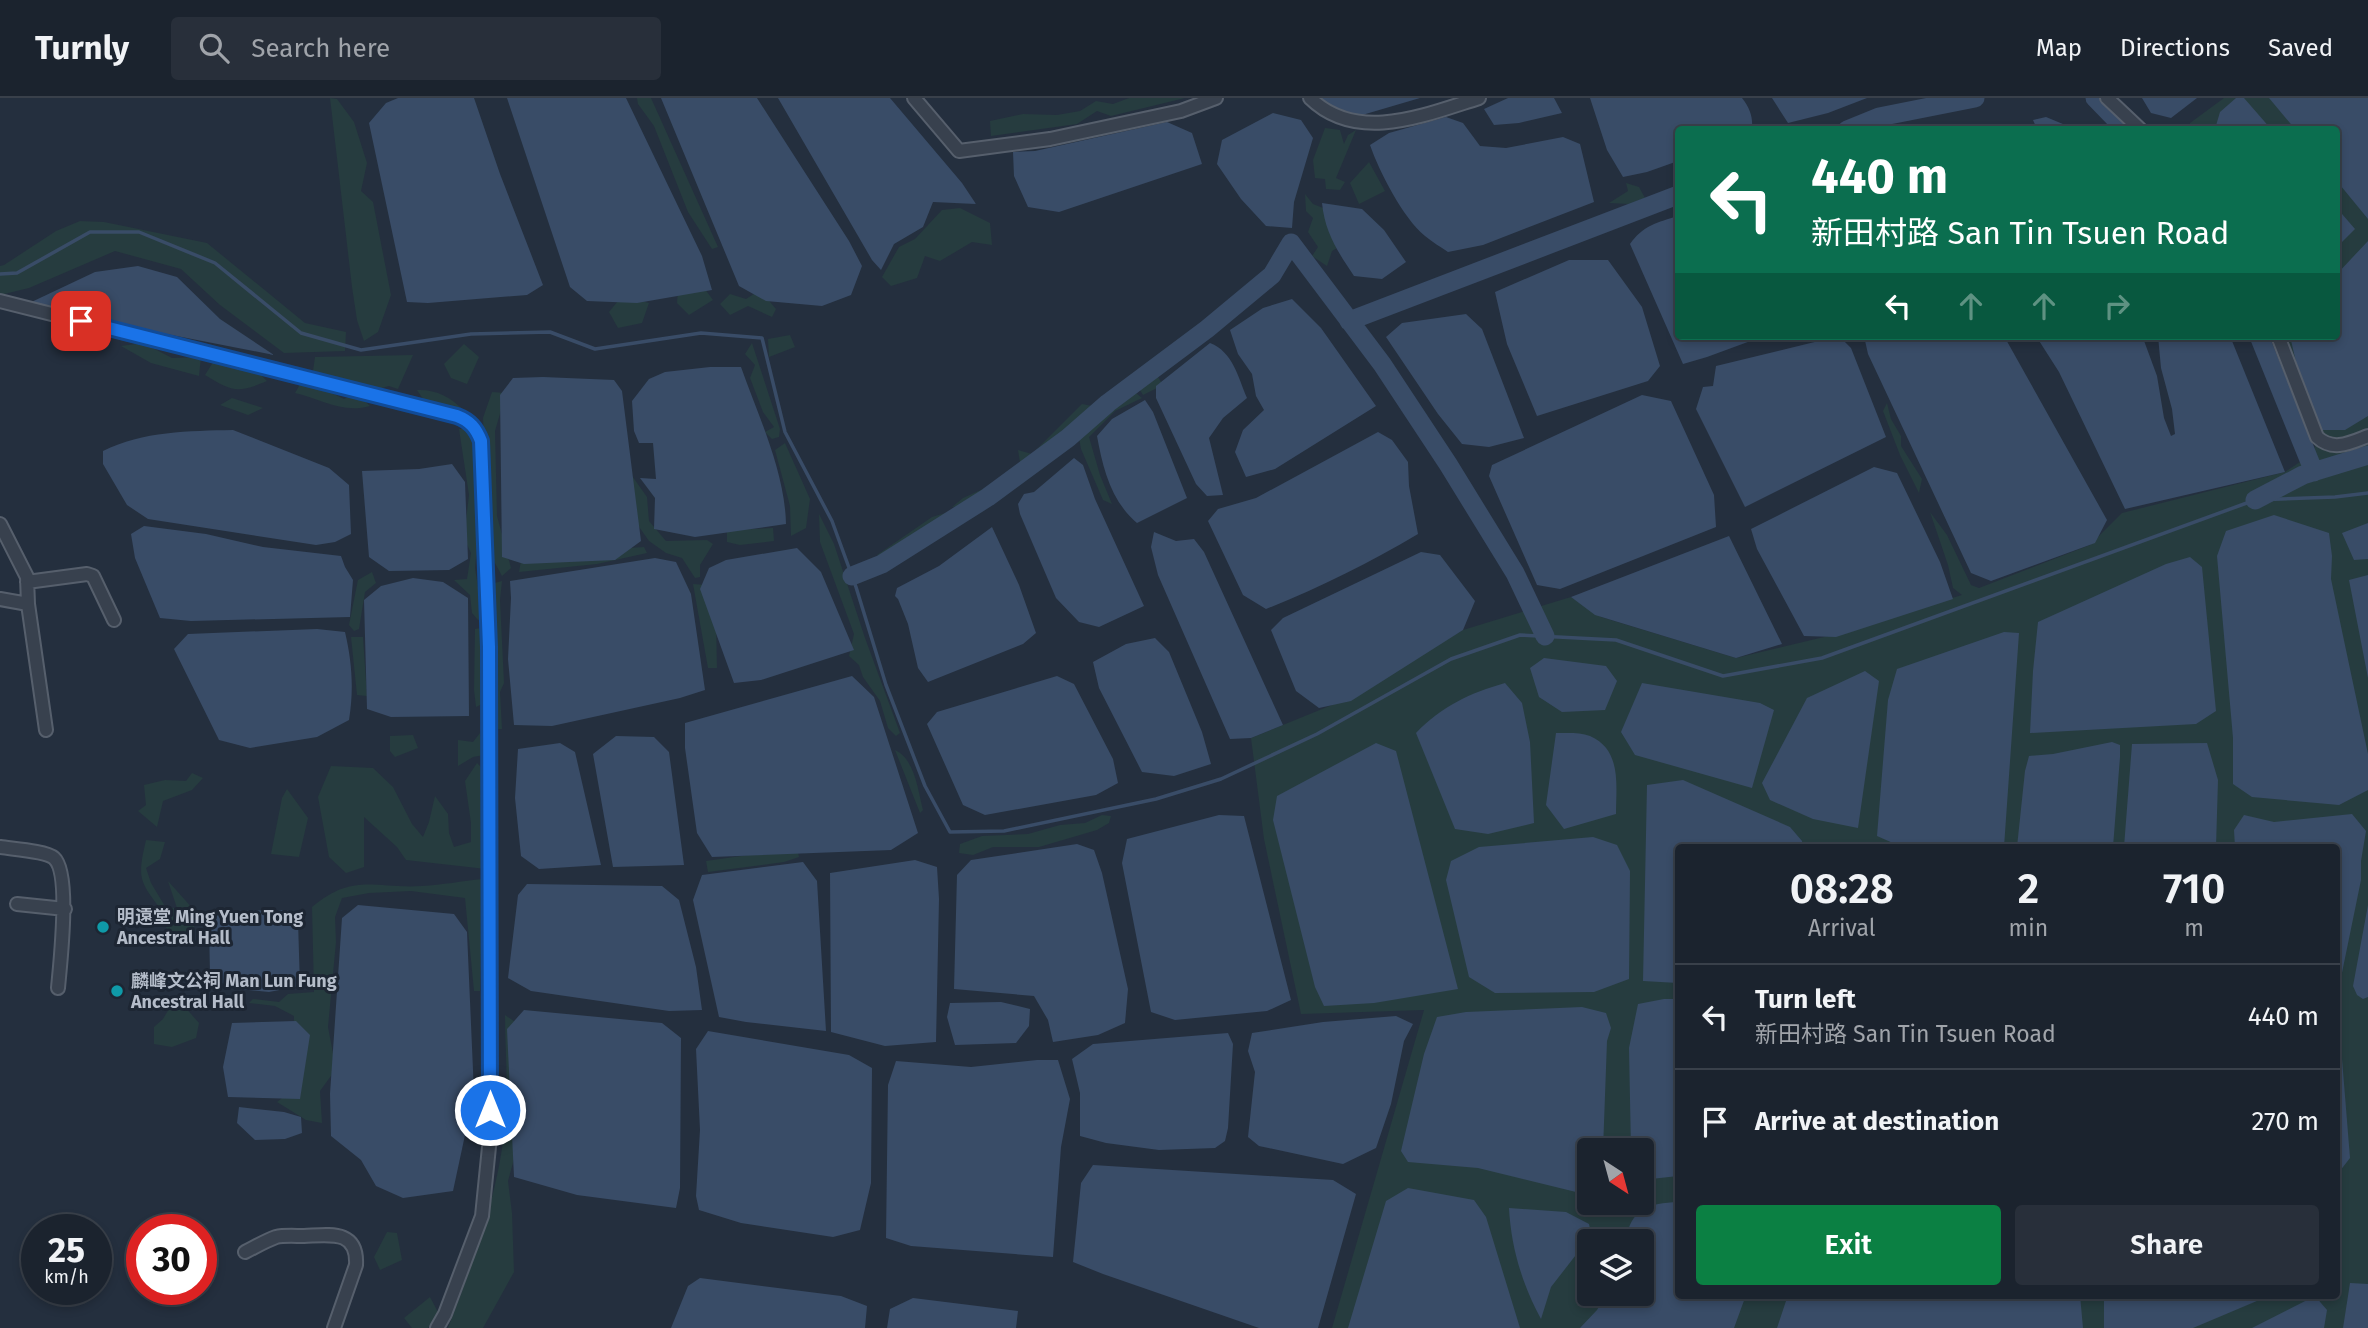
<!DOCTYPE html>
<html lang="en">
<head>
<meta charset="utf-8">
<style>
	body { margin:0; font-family:"Fira Sans","Noto Sans SC",sans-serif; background:#282f3a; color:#f1f3f6; height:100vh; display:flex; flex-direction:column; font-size:26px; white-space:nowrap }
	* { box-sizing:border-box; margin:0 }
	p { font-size:23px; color:#a0a4aa }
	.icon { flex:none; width:38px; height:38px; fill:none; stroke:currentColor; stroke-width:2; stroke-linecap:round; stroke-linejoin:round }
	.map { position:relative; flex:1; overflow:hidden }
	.sheet { position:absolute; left:1675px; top:746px; width:665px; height:455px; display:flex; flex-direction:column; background:#1b232e; border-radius:7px; box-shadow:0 4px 10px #0003,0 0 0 2px #39404a }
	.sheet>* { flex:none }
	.guide { position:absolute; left:1675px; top:28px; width:665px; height:214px; border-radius:7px; box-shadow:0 4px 10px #0003,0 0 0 2px #39404a; background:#0b6e4f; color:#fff; overflow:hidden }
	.needle { width:46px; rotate:144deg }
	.controls { position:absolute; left:1577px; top:1040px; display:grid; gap:14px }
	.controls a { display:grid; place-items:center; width:77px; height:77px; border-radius:7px; background:#1b232e; box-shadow:0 4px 10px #0003,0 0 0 2px #39404a; font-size:35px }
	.speed { position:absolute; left:21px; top:1116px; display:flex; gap:14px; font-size:35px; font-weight:700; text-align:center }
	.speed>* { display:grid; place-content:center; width:91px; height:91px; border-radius:50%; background:#1b232e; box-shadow:0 4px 10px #0003,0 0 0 2px #39404a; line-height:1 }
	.speed small { font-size:18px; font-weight:400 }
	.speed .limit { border:10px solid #d22; background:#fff; color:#111 }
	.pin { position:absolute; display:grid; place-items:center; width:60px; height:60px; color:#fff; margin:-30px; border-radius:14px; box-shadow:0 4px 10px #0006 }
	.me { position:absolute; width:77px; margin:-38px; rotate:0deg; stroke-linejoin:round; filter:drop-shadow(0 0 5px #0008) }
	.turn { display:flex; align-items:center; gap:24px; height:147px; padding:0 21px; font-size:32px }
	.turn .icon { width:91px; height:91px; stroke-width:2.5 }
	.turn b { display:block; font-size:49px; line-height:60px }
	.lanes { display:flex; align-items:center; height:66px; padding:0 21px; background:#0003; justify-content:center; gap:35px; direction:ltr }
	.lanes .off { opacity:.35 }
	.eta { display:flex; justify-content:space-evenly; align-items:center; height:119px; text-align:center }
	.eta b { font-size:42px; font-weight:600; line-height:49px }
	.action { display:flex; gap:14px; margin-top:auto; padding:14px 21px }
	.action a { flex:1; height:80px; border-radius:7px; background:#0b8043; color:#fff; font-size:28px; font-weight:600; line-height:80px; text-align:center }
	.action a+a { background:#282f3a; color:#f1f3f6 }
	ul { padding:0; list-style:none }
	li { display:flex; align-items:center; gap:21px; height:105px; padding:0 21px; border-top:2px solid #39404a }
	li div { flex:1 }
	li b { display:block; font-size:26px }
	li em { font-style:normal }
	header { display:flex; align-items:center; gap:42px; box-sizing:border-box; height:98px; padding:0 35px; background:#1b232e; border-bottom:2px solid #39404a }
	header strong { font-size:33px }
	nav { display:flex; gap:38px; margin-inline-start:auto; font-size:24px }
	.search { width:490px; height:63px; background:#282f3a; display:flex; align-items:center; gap:18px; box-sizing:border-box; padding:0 24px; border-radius:7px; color:#a0a4aa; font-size:26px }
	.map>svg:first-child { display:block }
	.green { fill:#263c3f; fill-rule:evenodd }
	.water { fill:#394c67 }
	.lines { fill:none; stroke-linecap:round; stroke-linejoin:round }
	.stream { stroke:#394c67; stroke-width:3.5 }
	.river { stroke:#394c67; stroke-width:19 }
	.minor-casing { stroke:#565f6c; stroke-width:16 }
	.minor { stroke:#38414e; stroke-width:12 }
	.route-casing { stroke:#114b97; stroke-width:18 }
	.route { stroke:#1a73e8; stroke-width:12 }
	.culture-dot { fill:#0f9aa8; stroke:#1d2633; stroke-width:2.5 }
	.labels { text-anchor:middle; stroke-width:6; stroke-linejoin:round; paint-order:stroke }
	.poi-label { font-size:18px; font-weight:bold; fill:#b4bcc9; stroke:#1d2633; text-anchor:start }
</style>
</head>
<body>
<header>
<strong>Turnly</strong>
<div class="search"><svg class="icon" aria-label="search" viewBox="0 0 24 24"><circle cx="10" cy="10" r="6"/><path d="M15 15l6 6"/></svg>Search here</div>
<nav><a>Map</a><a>Directions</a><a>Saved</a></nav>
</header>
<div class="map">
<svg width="2368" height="1230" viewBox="0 0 2368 1230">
	<rect width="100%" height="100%" fill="#242f3e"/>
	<path class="green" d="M330 0 337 1 354 24 367 65 361 93 373 104 391 197 378 234 364 243 357 222 352 189Z
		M637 0H651L718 149 712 151 688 114 654 28 638 6Z
		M1129 0H1185L1111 18 1097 13 1077 26 991 38 990 23 1023 16 1057 17 1080 13 1096 3 1113 6Z
		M2224 0H2368V1230H1332L1424 912 1301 916 1264 741 1251 640 1332 607 1463 532 1571 499 1601 519 1736 560 1824 539 1962 497 1953 490 1948 467 1930 414 1947 437 1971 487 1979 490 2090 447 2122 415 2285 374 2315 354 2314 333 2273 238H2336V32H2190V25ZM1678 749H2336V1197H1678ZM1589 1052H1642V1104H1589ZM1589 1143H1642V1195H1589Z
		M1325 30 1340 32 1344 46 1348 37 1356 32 1336 80 1345 84 1340 92 1326 91 1325 81 1315 80 1313 62Z
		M1369 64 1385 93 1359 106 1350 85Z
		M1626 85 1639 89 1645 100 1629 106 1609 105 1628 93Z
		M1305 96 1313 106 1341 117 1344 146 1332 153 1327 168 1312 158 1318 149 1308 134 1313 120 1306 113Z
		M960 110 990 125 992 147 972 144 940 163 925 158 917 180 891 188 882 179 899 149 915 141 942 112Z
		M80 123 104 124 207 145 305 225 346 234 345 253 284 255 220 207 181 171 115 153 29 190 0 197V168L4 167 56 133Z
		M699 183 713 202 689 217 677 205 678 191Z
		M760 192 776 211 772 219 748 208 730 217 720 206 730 196 746 201Z
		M622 198 649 205 642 225 618 230 609 214Z
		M790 237 795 249 769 259 768 241Z
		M143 245 172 260 201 259 199 278 151 265 121 248Z
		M752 245 780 331 779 339 772 341 765 334 774 329 763 314 750 280 755 267 745 256Z
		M464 246 479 259 467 286 451 280 444 266Z
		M413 257 398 291 389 288 368 294 312 280 315 259Z
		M1164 258 1173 264 1158 279 1163 287 1143 297 1133 281 1139 274Z
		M215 261 235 271 252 268 267 283C237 296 231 293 205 277Z
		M303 281 344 301 356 295 370 308C342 316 322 301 295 295Z
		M1126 287 1142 300 1115 313 1089 339 1100 377 1112 406 1103 402 1081 351 1079 340 1084 337V331L1100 322 1114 294Z
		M417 292C435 291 451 299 463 312L425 304Z
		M492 294 506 295 495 333 497 418 511 470 502 478 489 454 483 320Z
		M232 300 263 310 248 317 220 307Z
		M1887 305 1891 321 1901 338V348L1922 381 1919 395 1900 357 1883 313Z
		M1082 306 1092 308 1084 320 1032 362 1024 377 1013 372 1020 364 1018 352 1032 356Z
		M459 331H466L476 345 479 428 475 470 483 521 478 522 472 515 470 497 454 482 467 481 471 455 464 440 469 397Z
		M785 345 810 401 806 430 791 438 790 408 775 352Z
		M630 375 647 399 649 423 666 443 707 442 713 446 700 467V479L695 480 682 460 666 455 649 443 630 416Z
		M1003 382 1006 397 971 417 961 408 952 409 963 400Z
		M952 413 892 455 879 459 877 457 932 419Z
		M819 416 834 446 865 540 900 635 896 638 888 630 880 603 863 579 859 567 849 558 854 536 820 444Z
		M773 430 774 443 740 447 727 444V432Z
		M644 449 647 455 597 466 519 474 522 457Z
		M372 474 376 485 365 494 359 531 354 533 349 527 358 482Z
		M502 483 500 502 504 585 500 594 502 631H493L491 486Z
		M693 486 707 487 716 524 717 570H708Z
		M481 530 480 560 484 605 476 609 474 592 475 531Z
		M351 539H363L367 598 357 597Z
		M480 635 484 657 473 659 458 668V642L473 644Z
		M413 637 418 650 395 659 390 653V638Z
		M895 652C915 661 918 693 923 712L920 715Z
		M477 665 484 672 486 771 406 762 397 749 364 719V769L346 775 329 759 318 699 331 668 373 670 393 689 412 726 423 739 429 724 435 698 448 716 449 735 454 749 471 744V725L465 683Z
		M192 675 203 680 192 692 163 703 157 729 138 713 146 707 144 687 165 682 186 683Z
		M287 691 308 720 299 759 271 756 282 700Z
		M1102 717 1111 718 1109 725 1097 732 1039 749H993L973 757 959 755 960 746 982 738 1028 736 1060 727 1085 725Z
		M146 742 165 744 160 761 146 770 151 785 166 810H177L168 783 194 812V830L188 835 175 838 160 824 163 814C139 783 137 781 146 742Z
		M797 750 799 759 784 764 708 774 706 763Z
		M483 781 480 893H474L465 800 411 793 369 795 342 800 335 819 336 844 328 929 336 971 320 993 322 1025 306 1022 277 1004 292 992 294 918 275 908 249 905 253 901 279 904 288 896 314 894 312 809C354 774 374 791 422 788 442 787 462 783 483 781Z
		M176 899 199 925 196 940 172 949 154 946V929L163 921Z
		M505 917 524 930 526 1017 508 1083 512 1115 514 1174 483 1230H448C475 1160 501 1090 506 1014 508 982 505 949 505 917Z
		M387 1134 397 1135 402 1162 380 1172 374 1159Z
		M430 1199 439 1216 428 1230H412L404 1220Z"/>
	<path class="water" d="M398 0H474L500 76 543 187 527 197 428 205 407 204 369 25 386 5Z
		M507 0H626L702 158 712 192 637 205 587 203 570 189Z
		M661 0H757L849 143 862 168 851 197 822 208 766 203 739 188Z
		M778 0H890L962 85 976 106 933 104 923 129 894 146 881 172 872 162Z
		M1305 0H1420L1352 20Z
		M1508 0H1554L1562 15 1519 25 1494 27 1484 11Z
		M1590 0H1742C1750 10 1753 19 1752 31L1678 32V63L1647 74 1623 79 1607 52Z
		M1772 0H1867L1828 15 1788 25Z
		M2142 0H2197L2171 20 2151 15Z
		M2236 0H2244L2271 31H2215L2220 14Z
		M2269 0H2368V121L2336 82V32L2295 31Z
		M1273 15 1301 22 1313 40 1294 104 1292 130 1266 128 1241 101 1217 66 1222 42Z
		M1446 19 1463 25 1480 48 1506 50 1563 39 1580 46 1594 104 1483 147 1448 154C1441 149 1432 144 1425 138 1403 120 1379 73 1370 47L1389 35Z
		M2046 19 2075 31H2037L2033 22Z
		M1167 24 1192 35 1202 66 1059 114 1028 109 1014 78 1013 54 1035 53Z
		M1322 105 1362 111 1384 132 1406 164 1382 181 1354 178C1338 154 1325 135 1322 105Z
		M2336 109 2355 131 2336 150Z
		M1678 118V238H1764L1707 259 1683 266 1630 146C1642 128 1658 124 1678 118Z
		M2368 143V318L2345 332H2322L2296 264 2290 238H2336V177Z
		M1569 162H1608L1642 209 1660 268 1648 283 1537 318 1507 246 1495 194Z
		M138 168 177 179 220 221 274 257 23 208 95 174Z
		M1292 201 1321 230 1376 308 1275 371 1246 379 1235 354 1243 332 1264 312 1256 298 1252 276 1238 256 1230 232 1263 210Z
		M1466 216 1482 231 1524 340 1489 349 1462 346 1438 316 1386 239 1402 225Z
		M1839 238 1851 250 1886 339 1745 409 1696 311 1703 289 1713 288 1716 268Z
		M1864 238H2004L2107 422 2095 445 1991 483 1971 475 1868 256Z
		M2036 238H2139L2143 240 2157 278 2164 320 2171 338 2175 336 2172 311 2161 270 2158 238H2230L2285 374 2125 411 2059 274Z
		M1210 245C1233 254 1238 279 1247 300L1223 320 1209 340 1223 397 1207 398 1196 386 1156 300V288Z
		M710 269H741C758 317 785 374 786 426L695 439 654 431 655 400 640 380 656 381 653 345H639L634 333 632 303 649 281 665 274Z
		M543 279 614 282 622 293 641 443 615 462 524 466 502 459 500 297 513 280Z
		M1642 297 1671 303 1714 397 1716 429 1560 491 1537 487 1489 378 1492 367Z
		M1145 302 1153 314 1187 400 1137 425C1111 403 1103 371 1097 338L1112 321Z
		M233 332 329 370 349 387 351 436 335 444 316 447 148 421 127 407 103 366V353C143 333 189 333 233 332Z
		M1378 334 1392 342 1408 364 1409 388 1418 436C1369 465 1319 490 1266 511L1243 497 1208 423 1218 411 1256 400Z
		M1074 360 1083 367 1095 401 1144 508 1099 529 1079 524 1056 500 1020 416 1018 406 1024 396 1034 394Z
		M452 366 465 384 468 461 449 472 389 473 369 459 362 373 419 371Z
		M1874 369 1897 375 1940 464 1953 501 1836 539 1804 538 1757 451 1751 431Z
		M2274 417 2329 435 2332 458 2331 481 2368 656V692L2339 707 2252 699 2233 686V640L2217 458 2226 433Z
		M2368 425V461L2354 462 2342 435Z
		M144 428 206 436 263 449 341 458 345 469 353 482 350 519 191 523 160 520 135 460 131 436Z
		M992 429 1019 487 1036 535 1023 546 928 584 918 570 908 526 898 501 895 498 897 490 939 468Z
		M1154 434 1176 443 1194 441 1204 454 1283 627 1251 640 1230 641 1158 477 1151 449Z
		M1729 438 1782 546 1736 560 1595 517 1571 499Z
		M797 450 821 474 854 552 761 582 734 585 700 491 709 470 726 462Z
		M1421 454 1440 457 1475 503 1463 532 1351 603 1319 610 1296 593 1271 532 1283 520Z
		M2190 459 2202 469 2216 613 2196 626 2030 635 2033 573 2038 524 2166 466Z
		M655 460 676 464 691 496 705 592 680 600 552 628 514 627 508 561 511 500 510 483Z
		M2368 477V580L2349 482Z
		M413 480 443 484 468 500 469 618 391 619 367 611 364 502 381 488Z
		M317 531 345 534C352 564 354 591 349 622L317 639 250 650 219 642 174 551 188 536Z
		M2004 534 2019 535 2004 749H1902L1877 738 1888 602 1897 571Z
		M1155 540 1169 554 1202 634 1211 666 1174 678 1142 674 1099 590 1093 564 1126 546Z
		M1544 560 1606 568 1617 583 1605 612 1562 614 1539 599 1530 570Z
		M1865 573 1879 583 1858 730 1813 721 1770 702 1762 685 1807 600Z
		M852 578 874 599 918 735 891 752 712 759 697 735 685 650V625Z
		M1057 578 1074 586 1113 661 1118 685 1096 697 985 717 963 707 927 626 937 614Z
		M1505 585 1522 605 1530 644 1534 725 1488 736 1455 731 1416 635C1442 608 1470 595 1505 585Z
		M1642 585 1760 605 1774 612 1752 690 1635 657 1621 634Z
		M1556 635C1567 635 1580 634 1590 638 1622 652 1616 687 1616 716L1564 731 1546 707Z
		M616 638 654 639 669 654 684 767 613 769 593 656Z
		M2112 644 2120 647V659L2113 749H2017L2025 673 2029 658 2053 656Z
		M560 645 575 654 601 767 539 771 521 758 515 700 518 651Z
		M1376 645 1396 653 1458 891 1374 905 1324 908 1315 889 1273 722 1277 698Z
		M2207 645 2218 682 2216 749H2124L2132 646Z
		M1683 682 1790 729 1802 743V749H1678V885L1643 883 1647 687Z
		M2352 716 2366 733 2361 763V782L2336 904V749H2235L2234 732 2244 717 2274 724Z
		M1219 717 1244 718 1291 902 1267 913 1175 922 1151 914 1122 765 1127 741Z
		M1593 739 1617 747 1630 773 1629 881 1594 894 1495 895 1469 879 1446 782 1451 763 1479 749Z
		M1077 746 1094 752 1102 775 1128 891 1125 925 1098 937 1053 944 1048 922 1034 898 954 891 957 777 971 762Z
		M915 762 937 769 939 801 936 944 885 948 831 934 830 775Z
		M803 764 817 783 826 933 746 924 719 919 693 802 702 777Z
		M527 786 662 788 679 802 696 869 702 912 669 913 531 893 508 880 518 797Z
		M358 807 454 816 467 834 474 995 453 1093 403 1100 376 1088 361 1062 331 1038 330 996 342 820Z
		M2368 807V899L2363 901 2357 897 2353 888Z
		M290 812 298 823 300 888 269 894 229 890 210 876 209 827 220 813Z
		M1664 901H1678V1078L1642 1082V1052H1631L1629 950 1638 906Z
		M1001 904 1030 911 1029 928 1016 945 955 947 947 919 950 905Z
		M1582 909 1606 915 1611 930 1607 943 1603 1052H1589V1090L1576 1094 1478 1070 1408 1064 1401 1053 1424 956 1437 919 1466 914Z
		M524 912 662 925 681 940 680 1090 676 1110 577 1097 514 1079 507 931Z
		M1396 918 1413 926 1404 943 1391 1006 1376 1050 1343 1066 1259 1048 1248 1039 1255 974 1248 953 1252 935 1323 924Z
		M296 923 310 937 300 1001 228 999 223 969 232 925Z
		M708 933 849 957 872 970 871 1085 860 1132 833 1139 741 1125 699 1112 696 1098 700 1032 696 951Z
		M1228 935 1233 946 1228 1030 1225 1043 1215 1050 1159 1052 1106 1045 1080 1038V995L1072 961 1093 946Z
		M2336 936H2340L2350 1060 2336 1078Z
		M1037 962H1058L1070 1001 1061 1049 1053 1159 911 1148 886 1140 888 987 896 963 971 969Z
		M239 1009 284 1014 301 1019 302 1035 285 1041 255 1042 237 1025Z
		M1093 1067 1333 1082 1356 1096 1318 1230H1259L1103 1176 1073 1164 1081 1085Z
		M1408 1090 1474 1102 1486 1119 1520 1230H1348L1386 1103Z
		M1678 1104V1197H1746L1734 1230H1580L1597 1212 1607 1195H1642V1143H1626C1630 1111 1649 1105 1678 1104Z
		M1509 1110 1566 1114 1589 1126 1592 1141 1579 1153 1551 1189 1541 1221C1522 1186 1511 1149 1509 1110Z
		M700 1180 841 1198 867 1208 865 1230H671L688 1188Z
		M2350 1185 2368 1186V1230H2343Z
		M1788 1197H2080L2083 1230H1777Z
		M2104 1197H2271L2193 1230H2104Z
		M2315 1198 2327 1212 2324 1230H2252Z
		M913 1200 1018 1213 1016 1230H887L890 1211Z"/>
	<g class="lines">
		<path class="stream" d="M0 176 17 175 90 134H139L215 165 301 235 361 252 471 236 550 234 595 251 701 235 762 240 785 334 832 423 856 489 886 587 925 688 950 734 1004 733 1156 701 1221 681 1317 636 1451 561 1520 537 1616 542 1723 578 1822 560 2255 402 2335 399 2368 395"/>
		<path class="river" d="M2095 0 2126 32
			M1847 32 1879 19 1975 0
			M1349 223 1678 97
			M2259 238 2314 374
			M2255 402 2303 377 2368 357
			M852 478 882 466 988 399 1068 340 1108 305 1207 231 1272 177 1291 145 1382 266 1448 366 1515 475 1545 538"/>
		<defs>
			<path id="minor" d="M914 0 959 53 1050 41 1181 13 1216 0
				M1310 0C1357 46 1425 17 1479 0
				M2107 0 2141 32
				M0 203 457 318C470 323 476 330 481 343L489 549 490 1039 482 1118 445 1216 437 1230
				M2278 238 2317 339C2333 354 2350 345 2368 338
				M0 426 27 479 28 506 46 632
				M27 484 87 476 93 478 114 522
				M0 501 28 506
				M0 749C12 751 46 753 54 760 71 775 60 867 58 890
				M17 806 65 811
				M245 1154C255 1149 265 1143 276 1139 284 1137 295 1138 304 1138 329 1137 358 1131 356 1167L334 1230"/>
		</defs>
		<use href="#minor" class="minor-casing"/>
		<use href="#minor" class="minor"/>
	</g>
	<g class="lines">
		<defs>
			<path id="route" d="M81 223 457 318C470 323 476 330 481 343L489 549 490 1012"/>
		</defs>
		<use href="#route" class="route-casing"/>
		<use href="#route" class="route"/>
	</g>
	<g class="culture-dot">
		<circle cx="103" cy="829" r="7"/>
		<circle cx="117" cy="893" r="7"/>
	</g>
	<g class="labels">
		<g class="poi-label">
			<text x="117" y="825">明遠堂 Ming Yuen Tong<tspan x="117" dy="21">Ancestral Hall</tspan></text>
			<text x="131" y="889">麟峰文公祠 Man Lun Fung<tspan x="131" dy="21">Ancestral Hall</tspan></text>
		</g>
	</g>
</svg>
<div class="controls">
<a><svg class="needle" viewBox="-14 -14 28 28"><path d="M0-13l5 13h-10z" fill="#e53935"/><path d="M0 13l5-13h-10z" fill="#a0a4aa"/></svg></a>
<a><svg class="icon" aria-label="layers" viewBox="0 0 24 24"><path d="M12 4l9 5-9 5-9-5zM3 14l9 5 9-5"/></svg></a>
</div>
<div class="speed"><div>25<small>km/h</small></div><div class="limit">30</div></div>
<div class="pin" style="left:81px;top:223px;background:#d93025"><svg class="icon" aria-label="arrive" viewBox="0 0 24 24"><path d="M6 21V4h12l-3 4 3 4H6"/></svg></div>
<svg class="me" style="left:490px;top:1012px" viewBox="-20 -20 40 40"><circle r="17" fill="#1a73e8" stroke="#fff" stroke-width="3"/><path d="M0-11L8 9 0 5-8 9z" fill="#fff"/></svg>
<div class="guide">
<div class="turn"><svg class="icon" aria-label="left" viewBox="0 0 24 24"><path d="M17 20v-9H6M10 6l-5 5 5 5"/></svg><div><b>440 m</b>新田村路 San Tin Tsuen Road</div></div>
<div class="lanes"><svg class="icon" aria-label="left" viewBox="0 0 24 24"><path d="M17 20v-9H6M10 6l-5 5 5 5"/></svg><svg class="icon off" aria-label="ahead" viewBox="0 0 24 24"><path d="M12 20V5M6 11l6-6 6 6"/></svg><svg class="icon off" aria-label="ahead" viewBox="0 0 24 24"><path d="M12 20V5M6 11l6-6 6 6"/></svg><svg class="icon off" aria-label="right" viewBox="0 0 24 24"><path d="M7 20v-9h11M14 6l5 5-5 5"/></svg></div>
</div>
<section class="sheet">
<div class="eta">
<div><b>08:28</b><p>Arrival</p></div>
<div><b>2</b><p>min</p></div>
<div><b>710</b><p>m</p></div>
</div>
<ul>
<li><svg class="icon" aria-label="left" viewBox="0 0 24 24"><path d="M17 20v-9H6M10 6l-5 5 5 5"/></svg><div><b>Turn left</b><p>新田村路 San Tin Tsuen Road</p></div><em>440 m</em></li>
<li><svg class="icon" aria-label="arrive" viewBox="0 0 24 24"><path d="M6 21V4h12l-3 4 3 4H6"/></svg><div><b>Arrive at destination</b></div><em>270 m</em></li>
</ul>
<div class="action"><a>Exit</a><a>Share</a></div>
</section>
</div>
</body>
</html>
